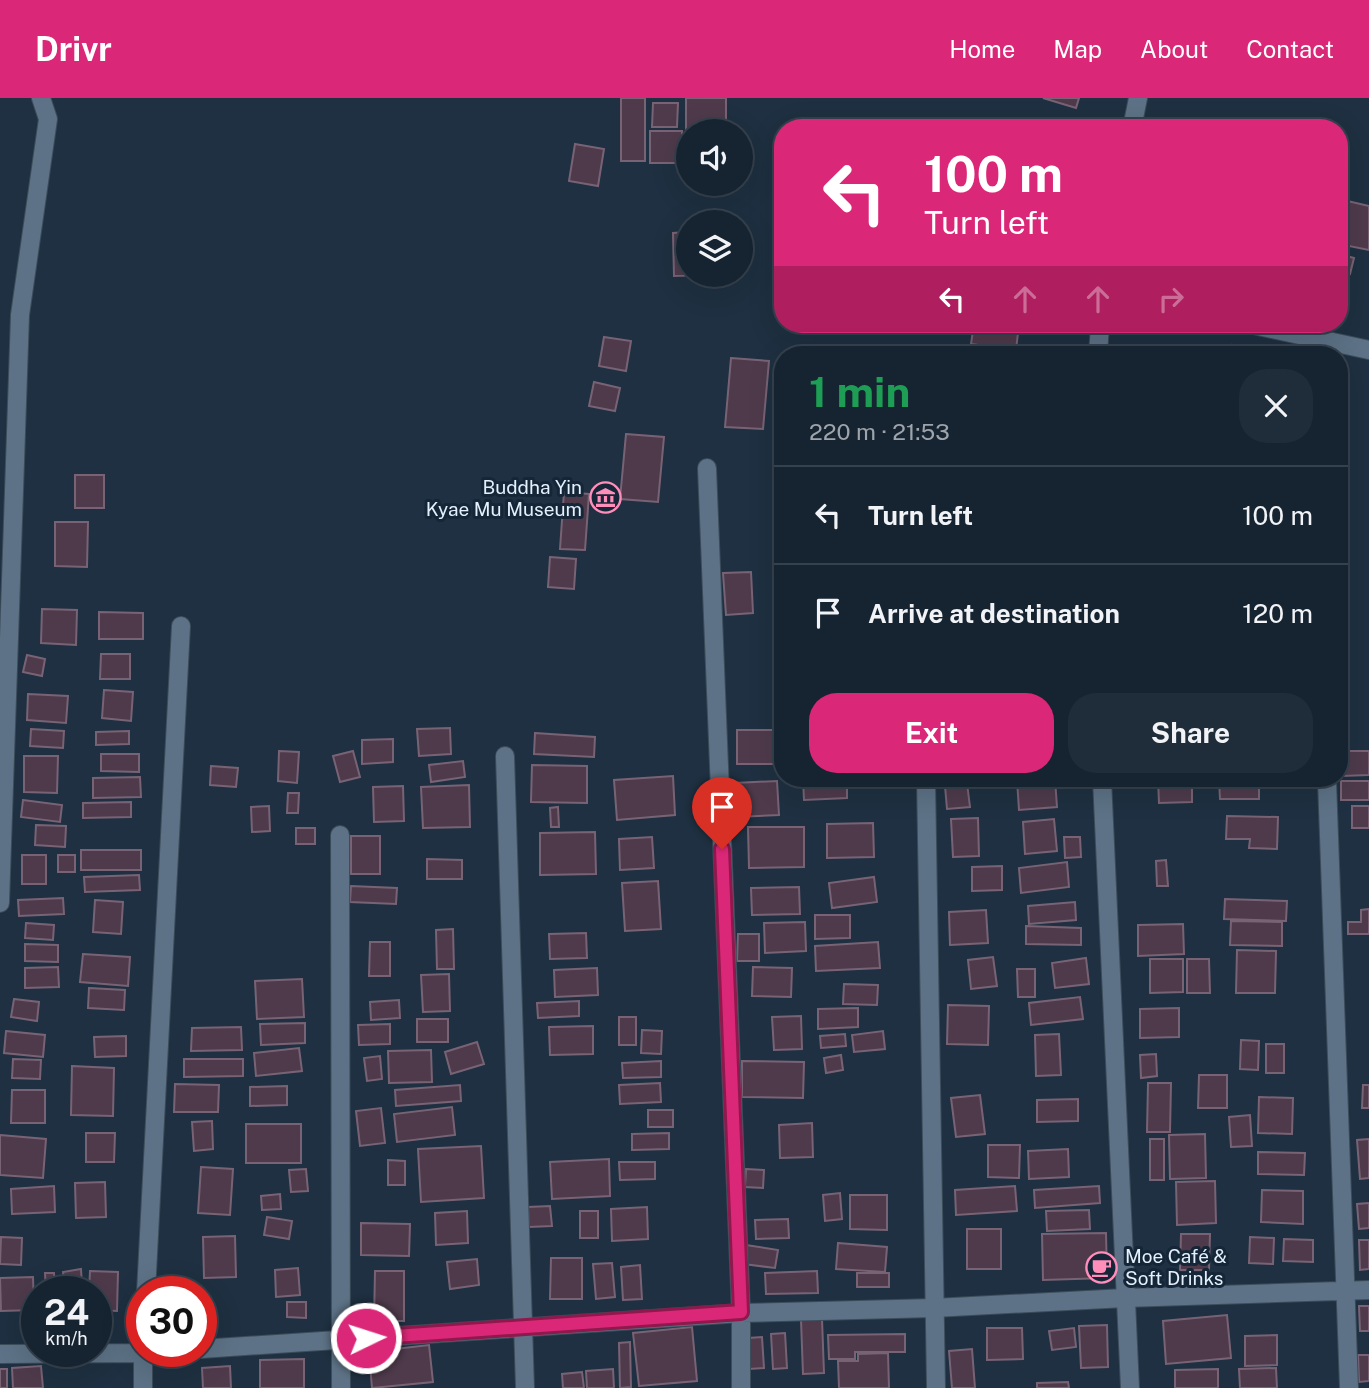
<!DOCTYPE html>
<html lang="en">
<head>
<meta charset="utf-8">
<style>
	body { margin:0; font-family:"Public Sans",sans-serif; background:#1f2c39; color:#f1f3f6; height:100vh; display:flex; flex-direction:column; font-size:26px; white-space:nowrap }
	* { box-sizing:border-box; margin:0 }
	p { font-size:23px; color:#9ea4ab }
	.icon { flex:none; width:38px; height:38px; fill:none; stroke:currentColor; stroke-width:2; stroke-linecap:round; stroke-linejoin:round }
	.map { position:relative; flex:1; overflow:hidden }
	.panel { position:absolute; left:774px; top:248px; width:574px; height:441px; display:flex; flex-direction:column; background:#162431; border-radius:28px; box-shadow:0 7px 28px #0002,0 0 0 2px #35414d }
	.panel>* { flex:none }
	.guide { position:absolute; left:774px; top:21px; width:574px; height:214px; border-radius:28px; box-shadow:0 7px 28px #0002,0 0 0 2px #35414d; background:#db2777; color:#fff; overflow:hidden }
	.buttons { position:absolute; left:676px; top:21px; display:grid; gap:14px }
	.buttons a { display:grid; place-items:center; width:77px; height:77px; border-radius:50%; background:#162431; box-shadow:0 7px 28px #0002,0 0 0 2px #35414d; font-size:35px }
	.speed { position:absolute; left:21px; top:1178px; display:flex; gap:14px; font-size:35px; font-weight:700; text-align:center }
	.speed>* { display:grid; place-content:center; width:91px; height:91px; border-radius:50%; background:#162431; box-shadow:0 7px 28px #0002,0 0 0 2px #35414d; line-height:1 }
	.speed small { font-size:18px; font-weight:400 }
	.speed .limit { border:10px solid #d22; background:#fff; color:#111 }
	.pin { position:absolute; display:grid; place-items:center; width:60px; height:60px; color:#fff; margin:-72px -30px; border-radius:50% 50% 50% 0; rotate:-45deg; box-shadow:0 0 7px #0007 }
	.pin .icon { rotate:45deg }
	.me { position:absolute; width:77px; margin:-38px; rotate:86deg; stroke-linejoin:round; filter:drop-shadow(0 0 5px #0008) }
	.turn { display:flex; align-items:center; gap:24px; height:147px; padding:0 35px; font-size:32px }
	.turn .icon { width:91px; height:91px; stroke-width:2.5 }
	.turn b { display:block; font-size:49px; line-height:60px }
	.lanes { display:flex; align-items:center; height:66px; padding:0 35px; background:#0003; justify-content:center; gap:35px; direction:ltr }
	.lanes .off { opacity:.35 }
	.round { display:grid; place-items:center; flex:none; width:74px; height:74px; border-radius:28px; background:#1f2c39 }
	.headline { display:flex; align-items:center; justify-content:space-between; height:119px; padding:0 35px }
	h1 { font-size:42px; font-weight:700; line-height:52px; color:#1e9e55 }
	.action { display:flex; gap:14px; margin-top:auto; padding:14px 35px }
	.action a { flex:1; height:80px; border-radius:28px; background:#db2777; color:#fff; font-size:28px; font-weight:700; line-height:80px; text-align:center }
	.action a+a { background:#1f2c39; color:#f1f3f6 }
	ul { padding:0; list-style:none }
	li { display:flex; align-items:center; gap:21px; height:98px; padding:0 35px; border-top:2px solid #35414d }
	li div { flex:1 }
	li b { display:block; font-size:26px }
	li em { font-style:normal }
	header { display:flex; align-items:center; gap:42px; box-sizing:border-box; height:98px; padding:0 35px; background:#db2777; color:#fff }
	header strong { font-size:33px }
	nav { display:flex; gap:38px; margin-inline-start:auto; font-size:24px }
	.map>svg:first-child { display:block }
	.building { fill:#4e3a4b; stroke:#786375; stroke-width:2 }
	.lines { fill:none; stroke-linecap:round; stroke-linejoin:round }
	.minor-casing { stroke:#3b4c5a; stroke-width:20 }
	.minor { stroke:#5d7286; stroke-width:18 }
	.route-casing { stroke:#8e194d; stroke-width:18 }
	.route { stroke:#db2777; stroke-width:12 }
	.labels { text-anchor:middle; stroke-width:6; stroke-linejoin:round; paint-order:stroke }
	.poi-label { font-size:19px; fill:#e4f0fb; stroke:#142637; text-anchor:end }
</style>
</head>
<body>
<header>
<strong>Drivr</strong>
<nav><a>Home</a><a>Map</a><a>About</a><a>Contact</a></nav>
</header>
<div class="map">
<svg width="1369" height="1290" viewBox="0 0 1369 1290">
	<rect width="100%" height="100%" fill="#1e3041"/>
	<path class="building" d="M621 0H645V63H621Z
		M686 0H726V33H688V61H686Z
		M1043 0H1079L1076 10Z
		M653 5H678L677 29H652Z
		M650 33H682V65H650Z
		M575 46 604 51 598 88 569 83Z
		M1339 101 1369 108V152L1339 146Z
		M688 134V177H707L674 178 673 135Z
		M1339 156 1354 160 1350 176 1339 173Z
		M974 226H1019L1016 252 971 246Z
		M604 239 631 243 626 273 599 268Z
		M1232 247 1268 256 1267 257H1229Z
		M976 249 1013 255V257H975Z
		M731 260 769 263 763 331 725 329Z
		M1339 276 1347 277 1342 323H1339Z
		M594 284 620 290 615 313 589 308Z
		M626 336 664 339 658 404 620 401Z
		M75 377H104V410H75Z
		M564 394 589 396 585 452 560 451Z
		M55 424H88L87 469 55 468Z
		M550 459 576 461 574 491 548 489Z
		M751 474 753 515 726 517 723 475Z
		M42 511 77 512 76 547 41 545Z
		M99 514 143 515V541H99Z
		M101 556H130V581H100Z
		M27 557 45 561 42 578 23 574Z
		M104 592 133 594 131 623 102 620Z
		M28 596 68 598 66 625 27 622Z
		M450 630 451 656 419 658 417 631Z
		M31 631 64 633 63 650 30 648Z
		M737 632H777V666H737Z
		M129 633V646L96 647V634Z
		M535 635 595 639 594 659 534 656Z
		M393 641V664L362 666V642Z
		M279 653 299 654 297 685 278 683Z
		M353 653 360 679 340 684 333 658Z
		M1341 653H1369V677L1342 678Z
		M101 656H139V674L101 673Z
		M24 658H58L57 695 24 694Z
		M463 663 465 679 431 684 429 667Z
		M532 667 587 668V705L531 704Z
		M211 668 238 670 236 689 210 687Z
		M673 678 675 717 617 722 614 682Z
		M140 679 141 699 93 700V680Z
		M803 681H847V700L804 702Z
		M1033 681H1055L1057 709 1019 712 1017 682Z
		M1158 681H1192V704L1159 705Z
		M1219 681H1259V701H1220Z
		M777 683 779 717 736 719 735 685Z
		M1341 683H1369V702H1341Z
		M967 685 970 709 947 711 945 688Z
		M469 687 470 729 423 730 421 689Z
		M403 688 404 723 374 724 373 689Z
		M288 695H299L298 715H287Z
		M23 702 62 707 60 724 21 719Z
		M131 704V719L83 720V705Z
		M269 708 270 733 252 734 251 709Z
		M1352 708H1369V730H1352Z
		M558 709 559 729H551L550 710Z
		M1227 718 1278 719 1277 751 1249 750 1250 741H1226Z
		M978 720 979 758 953 759 951 721Z
		M1054 721 1057 753 1025 756 1023 724Z
		M873 725 874 759 827 760V726Z
		M36 727 66 728 65 749 35 747Z
		M748 729H804V769L749 770Z
		M296 730H315V746H296Z
		M595 734 596 776 540 777V735Z
		M351 738H380V776H351Z
		M652 739 654 770 620 772 619 741Z
		M1064 739H1080L1081 759 1065 760Z
		M81 752H141V772H81Z
		M22 757H46V786H22Z
		M58 757H75V774H58Z
		M427 761 462 762V781H427Z
		M1166 762 1168 788H1157L1156 763Z
		M1067 764 1069 789 1021 795 1019 770Z
		M1002 768V792L972 793V769Z
		M139 777 140 792 85 794 84 779Z
		M874 779 877 804 832 810 829 785Z
		M658 783 661 831 625 833 622 785Z
		M351 788 397 790 396 806 350 804Z
		M799 789 800 816 752 817 751 790Z
		M63 800 64 816 19 818 18 802Z
		M1225 801 1287 803 1286 823 1224 821Z
		M95 802 123 804 121 836 93 834Z
		M1075 804 1076 822 1029 826 1028 808Z
		M1369 811V836H1348V824H1361V812Z
		M986 812 988 845 950 847 949 814Z
		M815 817H850V840L815 841Z
		M1231 823 1282 824V848L1230 847Z
		M805 824 806 853 765 855 764 825Z
		M26 825 54 827 53 842 25 840Z
		M1183 826 1184 856 1138 858V827Z
		M1026 828 1081 830V847L1026 846Z
		M453 831 454 871H437L436 832Z
		M586 835 587 860 550 861 549 836Z
		M738 836H759V863H737Z
		M370 844H390V878H369Z
		M878 844 880 870 816 873 815 848Z
		M25 846 58 847V864L25 863Z
		M1237 852 1276 853 1275 895H1236Z
		M83 856 130 859 128 888 80 884Z
		M993 859 997 888 971 891 968 862Z
		M1086 860 1089 886 1055 890 1052 865Z
		M1150 861H1183V894L1150 895Z
		M1187 861H1209L1210 895H1187Z
		M58 869 59 889 25 890V870Z
		M753 869 792 870 791 899 752 898Z
		M597 870 598 897 555 899 554 872Z
		M1017 871H1035V899H1018Z
		M449 876 450 913 423 914 421 877Z
		M302 881 304 919 257 921 255 883Z
		M844 886 878 887 877 907 843 906Z
		M89 890 125 892 124 912 88 910Z
		M1080 899 1083 921 1031 927 1029 905Z
		M14 901 39 904 37 923 11 919Z
		M399 902 400 920 371 922 370 904Z
		M579 903V918L538 920 537 905Z
		M948 907 989 908 988 947 947 946Z
		M858 910V929L818 931V911Z
		M1179 910V939L1140 940V911Z
		M801 918 802 951 774 952 772 919Z
		M619 919H636V947H619Z
		M417 921H448V944H417Z
		M305 925V945L261 947 260 926Z
		M390 926V946L359 947 358 927Z
		M593 928V956L550 957 549 929Z
		M241 929 242 952 191 953 192 930Z
		M642 932 662 933 661 956 641 955Z
		M6 933 45 937 43 959 4 955Z
		M883 933 885 951 854 954 852 937Z
		M845 936 846 948 821 950 820 938Z
		M1059 936 1061 977 1036 978 1035 937Z
		M126 938V958L95 959 94 939Z
		M1241 942 1259 943 1258 972 1240 971Z
		M477 944 484 966 451 976 445 954Z
		M1266 946H1284V975H1266Z
		M299 950 302 973 256 978 254 955Z
		M431 952 432 984 389 985 388 953Z
		M1156 956 1157 978 1141 980 1140 957Z
		M841 957 843 972 826 975 824 960Z
		M380 958 382 981 367 983 364 960Z
		M13 961 41 962 40 981 12 980Z
		M184 961H243V978L184 979Z
		M661 963V979L623 980 622 965Z
		M742 963 804 964 803 1000 742 999Z
		M72 968 114 970 113 1018 71 1017Z
		M1199 977H1227V1010H1198Z
		M660 985 661 1004 620 1006 619 987Z
		M1148 985H1171L1170 1034H1147Z
		M175 986 219 987 218 1014H174Z
		M460 987 461 1003 396 1008 395 992Z
		M1363 987H1369V1010H1362Z
		M287 988V1007L250 1008V989Z
		M12 992H45V1025H11Z
		M980 997 985 1036 956 1039 951 1000Z
		M1259 999 1293 1000 1292 1036 1258 1035Z
		M1078 1001V1023L1037 1024V1002Z
		M452 1009 455 1037 397 1044 394 1016Z
		M381 1010 385 1045 360 1048 356 1013Z
		M648 1012H673V1029H648Z
		M1250 1017 1252 1048 1231 1049 1229 1019Z
		M212 1023 213 1051 194 1053 192 1024Z
		M812 1025 813 1059 780 1060 779 1027Z
		M246 1026H301V1065H246Z
		M86 1035H115L114 1064H86Z
		M669 1035V1051L632 1052V1036Z
		M1205 1036 1206 1080 1170 1081 1169 1037Z
		M0 1037 46 1041 43 1080 0 1077Z
		M1150 1041H1164V1082H1150Z
		M1369 1041V1080L1360 1081 1357 1042Z
		M988 1047H1020L1019 1080 988 1079Z
		M481 1048 484 1100 421 1104 418 1051Z
		M1068 1051 1069 1079 1029 1081 1028 1053Z
		M1258 1054 1305 1055 1304 1077 1258 1076Z
		M609 1061 610 1098 552 1101 550 1064Z
		M388 1062 405 1063V1087H388Z
		M619 1064H655V1081L620 1082Z
		M201 1069 233 1071 230 1117 198 1115Z
		M306 1071 308 1093 291 1094 289 1072Z
		M746 1071 764 1072 763 1090 745 1089Z
		M1215 1083 1216 1125 1177 1127 1176 1084Z
		M105 1084 106 1119 76 1120 75 1085Z
		M54 1088 55 1114 12 1116 11 1091Z
		M1015 1088 1017 1113 956 1117 955 1092Z
		M1099 1088 1100 1105 1035 1110 1034 1092Z
		M1262 1092 1303 1093V1126L1261 1124Z
		M840 1095 842 1121 825 1123 823 1097Z
		M280 1096 281 1111 262 1112 261 1098Z
		M850 1097H887V1132L850 1131Z
		M1369 1105V1130L1359 1131 1357 1106Z
		M550 1108 552 1128 529 1129 528 1109Z
		M647 1109 648 1141 612 1143 611 1111Z
		M1089 1112 1090 1131 1047 1133 1046 1113Z
		M467 1113 468 1145 436 1147 435 1115Z
		M580 1113H598V1140H580Z
		M267 1119 292 1123 289 1141 264 1137Z
		M788 1121 789 1140 756 1141 755 1122Z
		M361 1125 410 1126 409 1158 361 1157Z
		M967 1131H1001V1171H967Z
		M1106 1135 1107 1180 1043 1182 1042 1136Z
		M1181 1136H1210L1209 1172H1180Z
		M235 1138 236 1179 204 1180 203 1139Z
		M1 1139 22 1140 21 1167 0 1166Z
		M1250 1139 1274 1140 1273 1166 1249 1165Z
		M1284 1141 1313 1142V1164L1283 1163Z
		M1359 1142H1369V1171L1360 1172Z
		M838 1145 887 1149 885 1174 836 1171Z
		M746 1147 778 1152 775 1170 743 1166Z
		M551 1160H582V1201H550Z
		M477 1161 479 1187 450 1191 447 1164Z
		M612 1165 615 1199 596 1201 593 1166Z
		M640 1167 642 1201 623 1202 621 1169Z
		M298 1170 300 1197 276 1199 275 1172Z
		M81 1171 82 1187 65 1189 63 1174Z
		M90 1173 118 1174 117 1213 96 1212V1194H89Z
		M375 1173H404V1223H374Z
		M817 1173 818 1195 766 1196 765 1175Z
		M45 1175H54L55 1194H46Z
		M857 1175H889V1189H857Z
		M33 1179 34 1212 1 1213 0 1180Z
		M287 1204H306V1220L287 1219Z
		M1359 1208H1369V1233H1360Z
		M1227 1217 1231 1260 1166 1266 1163 1223Z
		M822 1221 824 1275 803 1276 801 1222Z
		M1107 1227 1108 1269 1081 1270 1079 1228Z
		M692 1229 697 1283 639 1288 633 1235Z
		M987 1230H1022L1023 1261 987 1262Z
		M1074 1230 1076 1249 1052 1252 1049 1233Z
		M785 1235 787 1270 773 1271 771 1236Z
		M905 1236V1254H855V1261H829L828 1237Z
		M1277 1237V1267L1245 1268V1238Z
		M762 1239 764 1270 749 1271 748 1240Z
		M630 1244 631 1289 620 1290 619 1245Z
		M429 1247 433 1284 372 1290 369 1254Z
		M972 1251 975 1290H952L949 1253Z
		M888 1255 889 1290H839L838 1263H858V1256Z
		M1358 1257H1369V1283L1359 1284Z
		M304 1261V1290H260V1262Z
		M41 1268 43 1290H13L12 1270Z
		M230 1268 231 1290H203L202 1270Z
		M1276 1270 1277 1290H1240L1239 1271Z
		M0 1271H7V1290H0Z
		M613 1271 614 1290H587L586 1273Z
		M1218 1271V1290H1175V1272Z
		M582 1274 584 1290H563L562 1276Z
		M1068 1284 1069 1290H1037V1285Z"/>
	<g class="lines">
		<defs>
			<path id="minor" d="M1132 30 1138 0
				M1249 226 1369 252
				M1098 257 1100 226
				M707 370 741 1215V1290
				M505 658 525 1290
				M926 681 936 1290
				M1102 681 1130 1290
				M1327 683 1349 1290
				M340 737 341 1290
				M0 805 20 217 48 21 41 0
				M146 1194 181 528
				M201 1251 741 1215 934 1210 1125 1200 1369 1192
				M143 1253V1290
				M0 1256 143 1255 172 1253"/>
		</defs>
		<use href="#minor" class="minor-casing"/>
		<use href="#minor" class="minor"/>
	</g>
	<g class="lines">
		<defs>
			<path id="route" d="M366 1240 741 1214 722 751"/>
		</defs>
		<use href="#route" class="route-casing"/>
		<use href="#route" class="route"/>
	</g>
	<defs>
		<symbol id="museum-ring" viewBox="-11 -11 22 22"><circle r="9.5" fill="#142637" stroke="#ff8eba" stroke-width="1.5"/><path d="M0-6L6-3V-2H-6V-3ZM-5-1h2V3h-2ZM-1-1h2V3h-2ZM3-1h2V3H3ZM-6 4H6V6H-6Z" fill="#ff8eba"/></symbol>
		<symbol id="cafe-ring" viewBox="-11 -11 22 22"><circle r="9.5" fill="#142637" stroke="#ff8eba" stroke-width="1.5"/><path d="M-5.5-4.5H6V0H3Q3 3.5 0 3.5H-2.5Q-5.5 3.5-5.5 0ZM3-3.2v2h1.7v-2ZM-6 4.5H4V6H-6Z" fill="#ff8eba"/></symbol>
	</defs>
	<g fill-rule="evenodd">
		<use href="#museum-ring" x="588" y="382" width="35" height="35"/>
		<use href="#cafe-ring" x="1084" y="1152" width="35" height="35"/>
	</g>
	<g class="labels">
		<g class="poi-label">
			<text x="582" y="396">Buddha Yin<tspan x="582" dy="22">Kyae Mu Museum</tspan></text>
			<text x="1125" y="1165" text-anchor="start">Moe Café &amp;<tspan x="1125" dy="22">Soft Drinks</tspan></text>
		</g>
	</g>
</svg>
<div class="buttons">
<a><svg class="icon" aria-label="sound" viewBox="0 0 24 24"><path d="M4 9h4l5-4v14l-5-4H4zM17 9q2 3 0 6"/></svg></a>
<a><svg class="icon" aria-label="layers" viewBox="0 0 24 24"><path d="M12 4l9 5-9 5-9-5zM3 14l9 5 9-5"/></svg></a>
</div>
<div class="speed"><div>24<small>km/h</small></div><div class="limit">30</div></div>
<div class="pin" style="left:722px;top:751px;background:#d93025"><svg class="icon" aria-label="arrive" viewBox="0 0 24 24"><path d="M6 21V4h12l-3 4 3 4H6"/></svg></div>
<svg class="me" style="left:366px;top:1240px" viewBox="-20 -20 40 40"><circle r="17" fill="#db2777" stroke="#fff" stroke-width="3"/><path d="M0-11L8 9 0 5-8 9z" fill="#fff"/></svg>
<div class="guide">
<div class="turn"><svg class="icon" aria-label="left" viewBox="0 0 24 24"><path d="M17 20v-9H6M10 6l-5 5 5 5"/></svg><div><b>100 m</b>Turn left</div></div>
<div class="lanes"><svg class="icon" aria-label="left" viewBox="0 0 24 24"><path d="M17 20v-9H6M10 6l-5 5 5 5"/></svg><svg class="icon off" aria-label="ahead" viewBox="0 0 24 24"><path d="M12 20V5M6 11l6-6 6 6"/></svg><svg class="icon off" aria-label="ahead" viewBox="0 0 24 24"><path d="M12 20V5M6 11l6-6 6 6"/></svg><svg class="icon off" aria-label="right" viewBox="0 0 24 24"><path d="M7 20v-9h11M14 6l5 5-5 5"/></svg></div>
</div>
<section class="panel">
<div class="headline"><div><h1>1 min</h1><p>220 m · 21:53</p></div><a class="round"><svg class="icon" aria-label="close" viewBox="0 0 24 24"><path d="M6 6l12 12M18 6L6 18"/></svg></a></div>
<ul>
<li><svg class="icon" aria-label="left" viewBox="0 0 24 24"><path d="M17 20v-9H6M10 6l-5 5 5 5"/></svg><div><b>Turn left</b></div><em>100 m</em></li>
<li><svg class="icon" aria-label="arrive" viewBox="0 0 24 24"><path d="M6 21V4h12l-3 4 3 4H6"/></svg><div><b>Arrive at destination</b></div><em>120 m</em></li>
</ul>
<div class="action"><a>Exit</a><a>Share</a></div>
</section>
</div>
</body>
</html>
